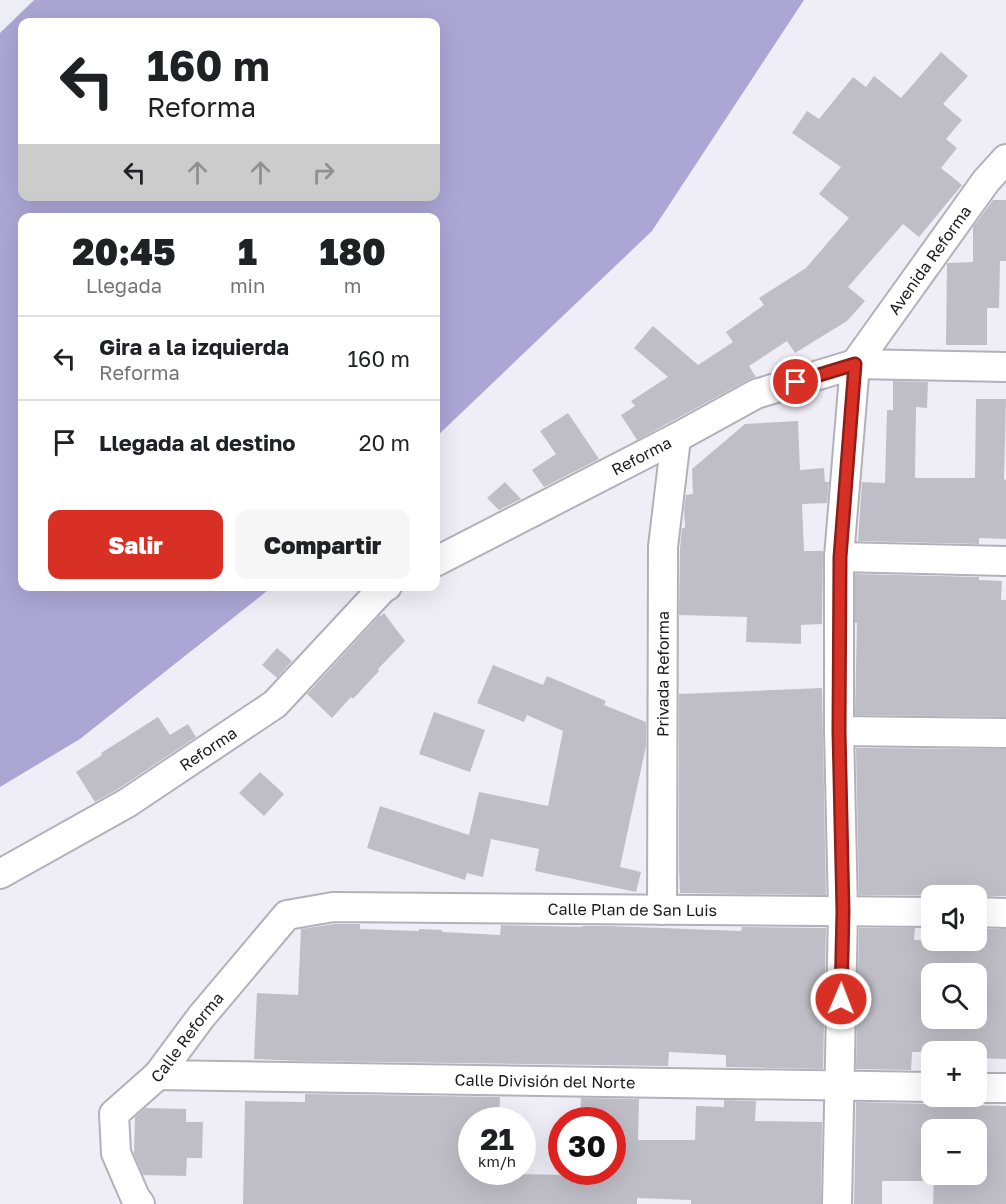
<!DOCTYPE html>
<html lang="es">
<head>
<meta charset="utf-8">
<style>
	body { margin:0; font-family:"Golos Text",sans-serif; background:#f6f6f6; color:#202124; height:100vh; display:flex; flex-direction:column; font-size:22px; white-space:nowrap }
	* { box-sizing:border-box; margin:0 }
	p { font-size:20px; color:#757577 }
	.icon { flex:none; width:33px; height:33px; fill:none; stroke:currentColor; stroke-width:2; stroke-linecap:round; stroke-linejoin:round }
	.map { position:relative; flex:1; overflow:hidden }
	.sheet { position:absolute; left:18px; top:213px; width:422px; height:378px; display:flex; flex-direction:column; background:#fff; border-radius:12px; box-shadow:0 6px 24px #0002 }
	.sheet>* { flex:none }
	.guide { position:absolute; left:18px; top:18px; width:422px; height:183px; border-radius:12px; box-shadow:0 6px 24px #0002; background:#fff; color:#202124; overflow:hidden }
	.fabs { position:absolute; left:921px; top:885px; display:grid; gap:12px }
	.fabs a { display:grid; place-items:center; width:66px; height:66px; border-radius:12px; background:#fff; box-shadow:0 6px 24px #0002; font-size:30px }
	.speed { position:absolute; left:458px; top:1107px; display:flex; gap:12px; font-size:30px; font-weight:700; text-align:center }
	.speed>* { display:grid; place-content:center; width:78px; height:78px; border-radius:50%; background:#fff; box-shadow:0 6px 24px #0002; line-height:1 }
	.speed small { font-size:15px; font-weight:400 }
	.speed .limit { border:9px solid #d22; background:#fff; color:#111 }
	.pin { position:absolute; display:grid; place-items:center; width:51px; height:51px; color:#fff; margin:-26px; border:3px solid #fff; border-radius:50%; box-shadow:0 2px 6px #0007 }
	.me { position:absolute; width:66px; margin:-33px; rotate:1deg; stroke-linejoin:round; filter:drop-shadow(0 0 4px #0008) }
	.turn { display:flex; align-items:center; gap:21px; height:126px; padding:0 30px; font-size:27px }
	.turn .icon { width:78px; height:78px; stroke-width:2.5 }
	.turn b { display:block; font-size:42px; line-height:51px }
	.lanes { display:flex; align-items:center; height:57px; padding:0 30px; background:#0003; justify-content:center; gap:30px; direction:ltr }
	.lanes .off { opacity:.35 }
	.eta { display:flex; justify-content:space-evenly; align-items:center; height:102px; text-align:center }
	.eta b { font-size:36px; font-weight:800; line-height:42px }
	.action { display:flex; gap:12px; margin-top:auto; padding:12px 30px }
	.action a { flex:1; height:69px; border-radius:12px; background:#d93025; color:#fff; font-size:24px; font-weight:800; line-height:69px; text-align:center }
	.action a+a { background:#f6f6f6; color:#202124 }
	ul { padding:0; list-style:none }
	li { display:flex; align-items:center; gap:18px; height:84px; padding:0 30px; border-top:2px solid #e0e0e0 }
	li div { flex:1 }
	li b { display:block; font-size:22px }
	li em { font-style:normal }
	.map>svg:first-child { display:block }
	.water { fill:#aca6d5; fill-rule:evenodd }
	.building { fill:#bfbec7; fill-rule:evenodd }
	.lines { fill:none; stroke-linecap:round; stroke-linejoin:round }
	.street-casing { stroke:#b2b1ba; stroke-width:32 }
	.street { stroke:#fff; stroke-width:28 }
	.route-casing { stroke:#8d1f18; stroke-width:15 }
	.route { stroke:#d93025; stroke-width:10 }
	.labels { text-anchor:middle; stroke-width:4.5; stroke-linejoin:round; paint-order:stroke }
	.street-label { font-size:16px; fill:#1b1a1e; stroke:#efeef7 }
</style>
</head>
<body>
<div class="map">
<svg width="1006" height="1204" viewBox="0 0 1006 1204">
	<rect width="100%" height="100%" fill="#efeef7"/>
	<path class="water" d="M34 0H804L652 231 435 438V218H22V586L272 587 80 739 0 787V33ZM22 22H435V196H22Z"/>
	<path class="building" d="M941 52 968 76 943 104 962 120 946 139 957 148 941 168 962 185 919 237 903 224 848 287 865 301 847 321 795 353 787 341 749 366 756 377 748 380 637 440 621 415 635 406 631 401 668 377 634 348 653 326 698 365 733 342 726 332 764 305 759 298 806 268 849 218 819 194 841 167 792 133 807 111 819 119 853 77 866 87 874 76 901 98Z
		M993 200H1006V261H1000L999 308H987V345H946L947 263 973 262V227Z
		M893 381 928 382 927 408 916 407 915 478H975L976 399H1006L1004 479 1006 480V539L979 538V544L858 541 862 482 885 483 887 410H893Z
		M568 413 599 459 544 487 532 470 556 454 540 431Z
		M798 421 800 470 824 468 825 482H829L827 503 802 504 804 551H823L822 624 801 625V644L746 642 747 617 679 615 680 548 682 528H685L684 509 686 495 693 494 692 469 745 424Z
		M505 482 521 499 499 510 487 498Z
		M855 574 979 577V580L1002 581 1001 600H1006V717L855 715 857 623H855Z
		M384 613 405 641 378 669 379 671 353 699 351 697 332 718 307 694 380 615 381 616Z
		M277 648 292 661 277 678 262 665Z
		M493 665 543 685 547 676 606 701 604 705 646 722V746L620 867 641 872 636 892 535 871 539 849 491 839 483 877 467 873 465 880 367 848 380 806 469 835 479 792 548 806 563 731 527 715 524 722 477 703Z
		M822 688 826 895 680 893 679 868V694Z
		M434 712 485 730 470 772 419 754Z
		M158 717 170 735 188 724 196 737 118 789 95 802 76 772 102 755 101 753Z
		M856 748 1006 749V896L859 895Z
		M260 772 284 794 264 816 239 793Z
		M334 924H360V929L419 931V929L442 930V932L500 935 501 925 582 927V926H608L741 931 742 927 826 928 823 1069 726 1067V1055L669 1052 668 1066 301 1061 254 1059 257 993 298 995 301 929Z
		M859 928H915L914 940H976V929H1006V1059L976 1058V1052H912L911 1070 856 1069ZM932 974H976V1018H932Z
		M305 1094 500 1097 499 1120H471V1172H522V1174L607 1176 611 1175V1172H612V1120H580L581 1098 639 1099 638 1140H695L696 1106 724 1107V1100L756 1101 755 1121 822 1122 821 1204H691V1200L637 1198V1204H243L245 1101 305 1102Z
		M856 1102 1006 1106V1204H933L934 1174H976V1130H932V1181H882V1204H854Z
		M145 1108 186 1109V1122H203L202 1158H187L186 1176 143 1175 134 1154 135 1117Z"/>
	<g class="lines">
		<defs>
			<g id="street">
				<path id="s1" d="M855 364 986 181 1006 159"/>
				<path d="M839 557 1006 561"/>
				<path id="s2" d="M435 562 676 438 756 394 855 364 1006 367"/>
				<path d="M839 731 1006 733"/>
				<path id="s3" d="M0 874 127 803 275 704 382 589 387 586"/>
				<path id="s4" d="M662 910 663 547 676 438"/>
				<path d="M976 912 1006 913"/>
				<path id="s5" d="M158 1075 932 1087"/>
				<path d="M976 1088H1006"/>
				<path id="s6" d="M140 1204 135 1197 116 1153 114 1114 158 1075 201 1017 287 915 333 907 932 912"/>
				<path d="M837 1204 843 911 839 731V557L855 364"/>
			</g>
		</defs>
		<use href="#street" class="street-casing"/>
		<use href="#street" class="street"/>
	</g>
	<g class="lines">
		<defs>
			<path id="route" d="M796 382 855 364 840 557 839 731 843 911 841 999"/>
		</defs>
		<use href="#route" class="route-casing"/>
		<use href="#route" class="route"/>
	</g>
	<g class="labels">
		<g class="street-label">
			<text dy="6" stroke="none"><textPath href="#s1" startOffset="128">Avenida Reforma</textPath></text>
			<text dy="6" stroke="none"><textPath href="#s2" startOffset="232">Reforma</textPath></text>
			<text dy="6" stroke="none"><textPath href="#s4" startOffset="236">Privada Reforma</textPath></text>
			<text dy="6" stroke="none"><textPath href="#s3" startOffset="243">Reforma</textPath></text>
			<text dy="6" stroke="none"><textPath href="#s6" startOffset="706">Calle Plan de San Luis</textPath></text>
			<text dy="6" stroke="none"><textPath href="#s6" startOffset="202">Calle Reforma</textPath></text>
			<text dy="6" stroke="none"><textPath href="#s5" startOffset="387">Calle División del Norte</textPath></text>
		</g>
	</g>
</svg>
<div class="fabs">
<a><svg class="icon" aria-label="sound" viewBox="0 0 24 24"><path d="M4 9h4l5-4v14l-5-4H4zM17 9q2 3 0 6"/></svg></a>
<a><svg class="icon" aria-label="search" viewBox="0 0 24 24"><circle cx="10" cy="10" r="6"/><path d="M15 15l6 6"/></svg></a>
<a>+</a>
<a>−</a>
</div>
<div class="speed"><div>21<small>km/h</small></div><div class="limit">30</div></div>
<div class="pin" style="left:796px;top:382px;background:#d93025"><svg class="icon" aria-label="arrive" viewBox="0 0 24 24"><path d="M6 21V4h12l-3 4 3 4H6"/></svg></div>
<svg class="me" style="left:841px;top:999px" viewBox="-20 -20 40 40"><circle r="17" fill="#d93025" stroke="#fff" stroke-width="3"/><path d="M0-11L8 9 0 5-8 9z" fill="#fff"/></svg>
<div class="guide">
<div class="turn"><svg class="icon" aria-label="left" viewBox="0 0 24 24"><path d="M17 20v-9H6M10 6l-5 5 5 5"/></svg><div><b>160 m</b>Reforma</div></div>
<div class="lanes"><svg class="icon" aria-label="left" viewBox="0 0 24 24"><path d="M17 20v-9H6M10 6l-5 5 5 5"/></svg><svg class="icon off" aria-label="ahead" viewBox="0 0 24 24"><path d="M12 20V5M6 11l6-6 6 6"/></svg><svg class="icon off" aria-label="ahead" viewBox="0 0 24 24"><path d="M12 20V5M6 11l6-6 6 6"/></svg><svg class="icon off" aria-label="right" viewBox="0 0 24 24"><path d="M7 20v-9h11M14 6l5 5-5 5"/></svg></div>
</div>
<section class="sheet">
<div class="eta">
<div><b>20:45</b><p>Llegada</p></div>
<div><b>1</b><p>min</p></div>
<div><b>180</b><p>m</p></div>
</div>
<ul>
<li><svg class="icon" aria-label="left" viewBox="0 0 24 24"><path d="M17 20v-9H6M10 6l-5 5 5 5"/></svg><div><b>Gira a la izquierda</b><p>Reforma</p></div><em>160 m</em></li>
<li><svg class="icon" aria-label="arrive" viewBox="0 0 24 24"><path d="M6 21V4h12l-3 4 3 4H6"/></svg><div><b>Llegada al destino</b></div><em>20 m</em></li>
</ul>
<div class="action"><a>Salir</a><a>Compartir</a></div>
</section>
</div>
</body>
</html>
